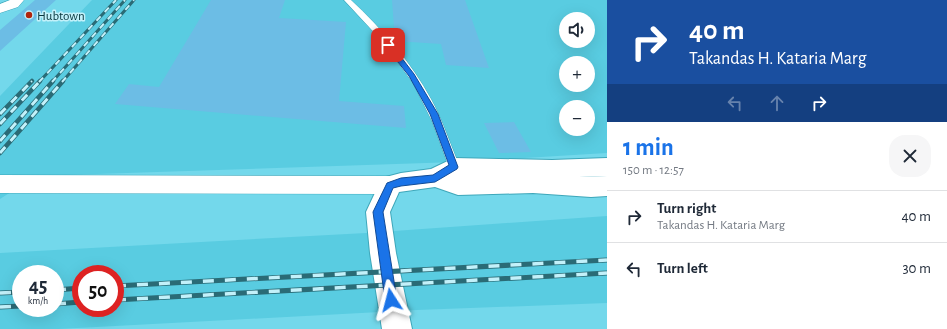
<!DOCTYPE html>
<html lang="en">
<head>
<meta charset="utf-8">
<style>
	body { margin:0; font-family:"Alegreya Sans",sans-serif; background:#f6f6f7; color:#1f2937; height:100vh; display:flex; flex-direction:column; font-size:15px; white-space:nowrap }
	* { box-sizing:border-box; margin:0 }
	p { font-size:13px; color:#747a83 }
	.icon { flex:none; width:22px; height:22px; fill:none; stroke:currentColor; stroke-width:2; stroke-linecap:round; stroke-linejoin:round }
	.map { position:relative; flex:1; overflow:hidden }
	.sheet { display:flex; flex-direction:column; background:#fff; width:340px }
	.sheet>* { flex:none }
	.hud { background:#1a4fa0; color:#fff; overflow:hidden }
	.tools { position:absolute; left:559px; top:12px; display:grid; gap:8px }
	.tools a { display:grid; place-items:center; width:36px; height:36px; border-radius:50%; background:#fff; box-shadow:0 4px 16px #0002; font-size:20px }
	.speed { position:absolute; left:12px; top:265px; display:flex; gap:8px; font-size:20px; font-weight:700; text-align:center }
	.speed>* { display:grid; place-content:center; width:52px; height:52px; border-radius:50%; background:#fff; box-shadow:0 4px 16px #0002; line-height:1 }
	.speed small { font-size:10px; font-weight:400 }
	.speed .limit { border:6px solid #d22; background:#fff; color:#111 }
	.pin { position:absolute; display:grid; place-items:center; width:34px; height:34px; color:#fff; margin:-17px; border-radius:8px; box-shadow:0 2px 6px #0006 }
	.me { position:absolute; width:44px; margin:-22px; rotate:351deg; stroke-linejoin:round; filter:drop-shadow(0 0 3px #0008) }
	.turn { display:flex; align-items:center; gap:14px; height:84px; padding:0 16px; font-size:18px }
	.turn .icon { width:52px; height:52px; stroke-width:2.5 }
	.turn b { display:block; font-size:28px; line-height:34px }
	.lanes { display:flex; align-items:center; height:38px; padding:0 16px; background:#0003; justify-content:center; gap:20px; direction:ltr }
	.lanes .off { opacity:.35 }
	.round { display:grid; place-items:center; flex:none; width:42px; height:42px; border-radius:16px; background:#f6f6f7 }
	.overview { display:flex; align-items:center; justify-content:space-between; height:68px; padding:0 16px }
	h1 { font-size:24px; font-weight:700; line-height:30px; color:#1a73e8 }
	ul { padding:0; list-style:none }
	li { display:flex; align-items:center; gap:12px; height:52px; padding:0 16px; border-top:1px solid #e0e1e3 }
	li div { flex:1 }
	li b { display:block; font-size:15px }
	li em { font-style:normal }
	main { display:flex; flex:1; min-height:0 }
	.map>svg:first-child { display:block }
	.built { fill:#59cce1; fill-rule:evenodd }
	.building { fill:#6cbde5 }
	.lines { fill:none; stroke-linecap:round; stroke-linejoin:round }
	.service-casing { stroke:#3ea7ba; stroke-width:1 }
	.minor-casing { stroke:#3ea7ba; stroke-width:1 }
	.secondary-casing { stroke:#3ea7ba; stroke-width:2 }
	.service { fill:#fff; fill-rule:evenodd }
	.minor { fill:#fff; fill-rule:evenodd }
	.secondary { fill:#fff; fill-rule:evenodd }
	.rail-far2-casing { stroke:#2a6b76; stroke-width:3 }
	.rail-far1-casing { stroke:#2a6b76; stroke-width:4.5 }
	.rail-casing { stroke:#2a6b76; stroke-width:5 }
	.rail-far2 { stroke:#c3f1fa; stroke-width:2; stroke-dasharray:6; stroke-linecap:butt }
	.rail-far1 { stroke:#c3f1fa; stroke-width:3; stroke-dasharray:8; stroke-linecap:butt }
	.rail { stroke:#c3f1fa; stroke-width:3.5; stroke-dasharray:11; stroke-linecap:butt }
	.route { fill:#1a73e8; stroke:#114b97 }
	.poi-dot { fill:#b1240d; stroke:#c3f1fa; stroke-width:1.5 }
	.labels { text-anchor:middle; stroke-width:3; stroke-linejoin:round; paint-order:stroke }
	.far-poi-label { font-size:13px; fill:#06353c; stroke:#c3f1fa; text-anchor:start }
</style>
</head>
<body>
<main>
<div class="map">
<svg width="607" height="329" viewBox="0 0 607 329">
	<rect width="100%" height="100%" fill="#73d8eb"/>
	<path class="built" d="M92 0H607V153L456 162 36 176 0 199V96ZM566 19H588V41H566ZM566 63H588V85H566ZM566 107H588V129H566Z
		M607 216V303L417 310 59 329H0V253L366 233ZM21 274H55V308H21ZM81 274H115V308H81Z"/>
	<path class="building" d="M35 0H56L0 51V30Z
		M211 0H285L279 18 346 22 339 101 404 106 406 128 115 104 129 84 159 87Z
		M392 0H465L489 68 446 65 441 44 395 41Z
		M514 122 531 152 499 153 484 123Z"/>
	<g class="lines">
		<defs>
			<path id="service" d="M344 0H351C382 29 411 62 431 99 443 121 450 144 460 167L458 170 454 171 450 170 432 121 413 83 382 41Z"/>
			<path id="minor" d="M10 0H24L18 7 0 13V4Z
				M0 175 390 176 398 179 401 185 398 191 390 194 0 193Z"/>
			<path id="secondary" d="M454 158 552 160 607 158V176L579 177 607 176V196L591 197 533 193 458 195 435 187 399 192 390 212 396 253 412 329H382L370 253 366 212 382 178 401 173 431 169Z"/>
		</defs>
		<use href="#service" class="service-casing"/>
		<use href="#minor" class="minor-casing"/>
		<use href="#secondary" class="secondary-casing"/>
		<use href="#service" class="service"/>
		<use href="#minor" class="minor"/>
		<use href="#secondary" class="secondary"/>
		<defs>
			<path id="rail-far2" d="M31 82 32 81
				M39 82 116 0
				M52 82 125 0
				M62 82 134 0"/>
			<path id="rail-far1" d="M0 114 32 81
				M0 124 40 81
				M0 141 53 81
				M0 153 63 81"/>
			<path id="rail" d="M115 286 607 260
				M55 290 81 288
				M0 293 21 292
				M115 300 607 273
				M55 304 81 302
				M0 307 21 306"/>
		</defs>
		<use href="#rail-far2" class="rail-far2-casing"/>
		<use href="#rail-far1" class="rail-far1-casing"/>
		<use href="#rail" class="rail-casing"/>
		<use href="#rail-far2" class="rail-far2"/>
		<use href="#rail-far1" class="rail-far1"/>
		<use href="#rail" class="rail"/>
	</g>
	<path class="route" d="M386 44H391L414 74 438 114 458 167 457 169 435 182 401 186 393 188 383 212 397 300 395 304 391 306 386 304 385 300 373 212 387 183 401 178 433 175 449 165 430 114 409 76 386 47Z"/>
	<circle class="poi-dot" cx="29" cy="15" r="4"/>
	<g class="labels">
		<g class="far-poi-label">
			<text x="37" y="20">Hubtown</text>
		</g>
	</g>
</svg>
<div class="tools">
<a><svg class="icon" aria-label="sound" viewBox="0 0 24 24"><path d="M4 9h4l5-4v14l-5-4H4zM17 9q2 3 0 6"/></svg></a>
<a>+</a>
<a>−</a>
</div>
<div class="speed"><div>45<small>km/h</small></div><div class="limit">50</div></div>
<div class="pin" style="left:388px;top:45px;background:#d93025"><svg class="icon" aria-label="arrive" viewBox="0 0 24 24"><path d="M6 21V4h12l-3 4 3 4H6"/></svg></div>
<svg class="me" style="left:391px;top:300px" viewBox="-20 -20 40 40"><path d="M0-17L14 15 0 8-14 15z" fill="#1a73e8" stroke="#fff" stroke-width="4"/></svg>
</div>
<section class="sheet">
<div class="hud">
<div class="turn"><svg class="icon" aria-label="right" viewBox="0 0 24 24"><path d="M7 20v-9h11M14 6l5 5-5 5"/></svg><div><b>40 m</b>Takandas H. Kataria Marg</div></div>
<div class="lanes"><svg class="icon off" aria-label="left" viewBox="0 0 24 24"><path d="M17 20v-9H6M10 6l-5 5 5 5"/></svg><svg class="icon off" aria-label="ahead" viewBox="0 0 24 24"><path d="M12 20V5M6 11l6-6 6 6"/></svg><svg class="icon" aria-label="right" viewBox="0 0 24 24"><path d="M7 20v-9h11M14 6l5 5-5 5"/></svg></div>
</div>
<div class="overview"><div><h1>1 min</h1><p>150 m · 12:57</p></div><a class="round"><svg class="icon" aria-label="close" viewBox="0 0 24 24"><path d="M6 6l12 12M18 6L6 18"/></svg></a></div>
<ul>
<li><svg class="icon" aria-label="right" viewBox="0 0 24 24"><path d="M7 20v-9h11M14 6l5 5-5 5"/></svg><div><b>Turn right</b><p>Takandas H. Kataria Marg</p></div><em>40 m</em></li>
<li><svg class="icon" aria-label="left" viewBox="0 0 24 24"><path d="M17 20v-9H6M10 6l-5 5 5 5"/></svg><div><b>Turn left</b></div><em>30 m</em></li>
</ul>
</section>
</main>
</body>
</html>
